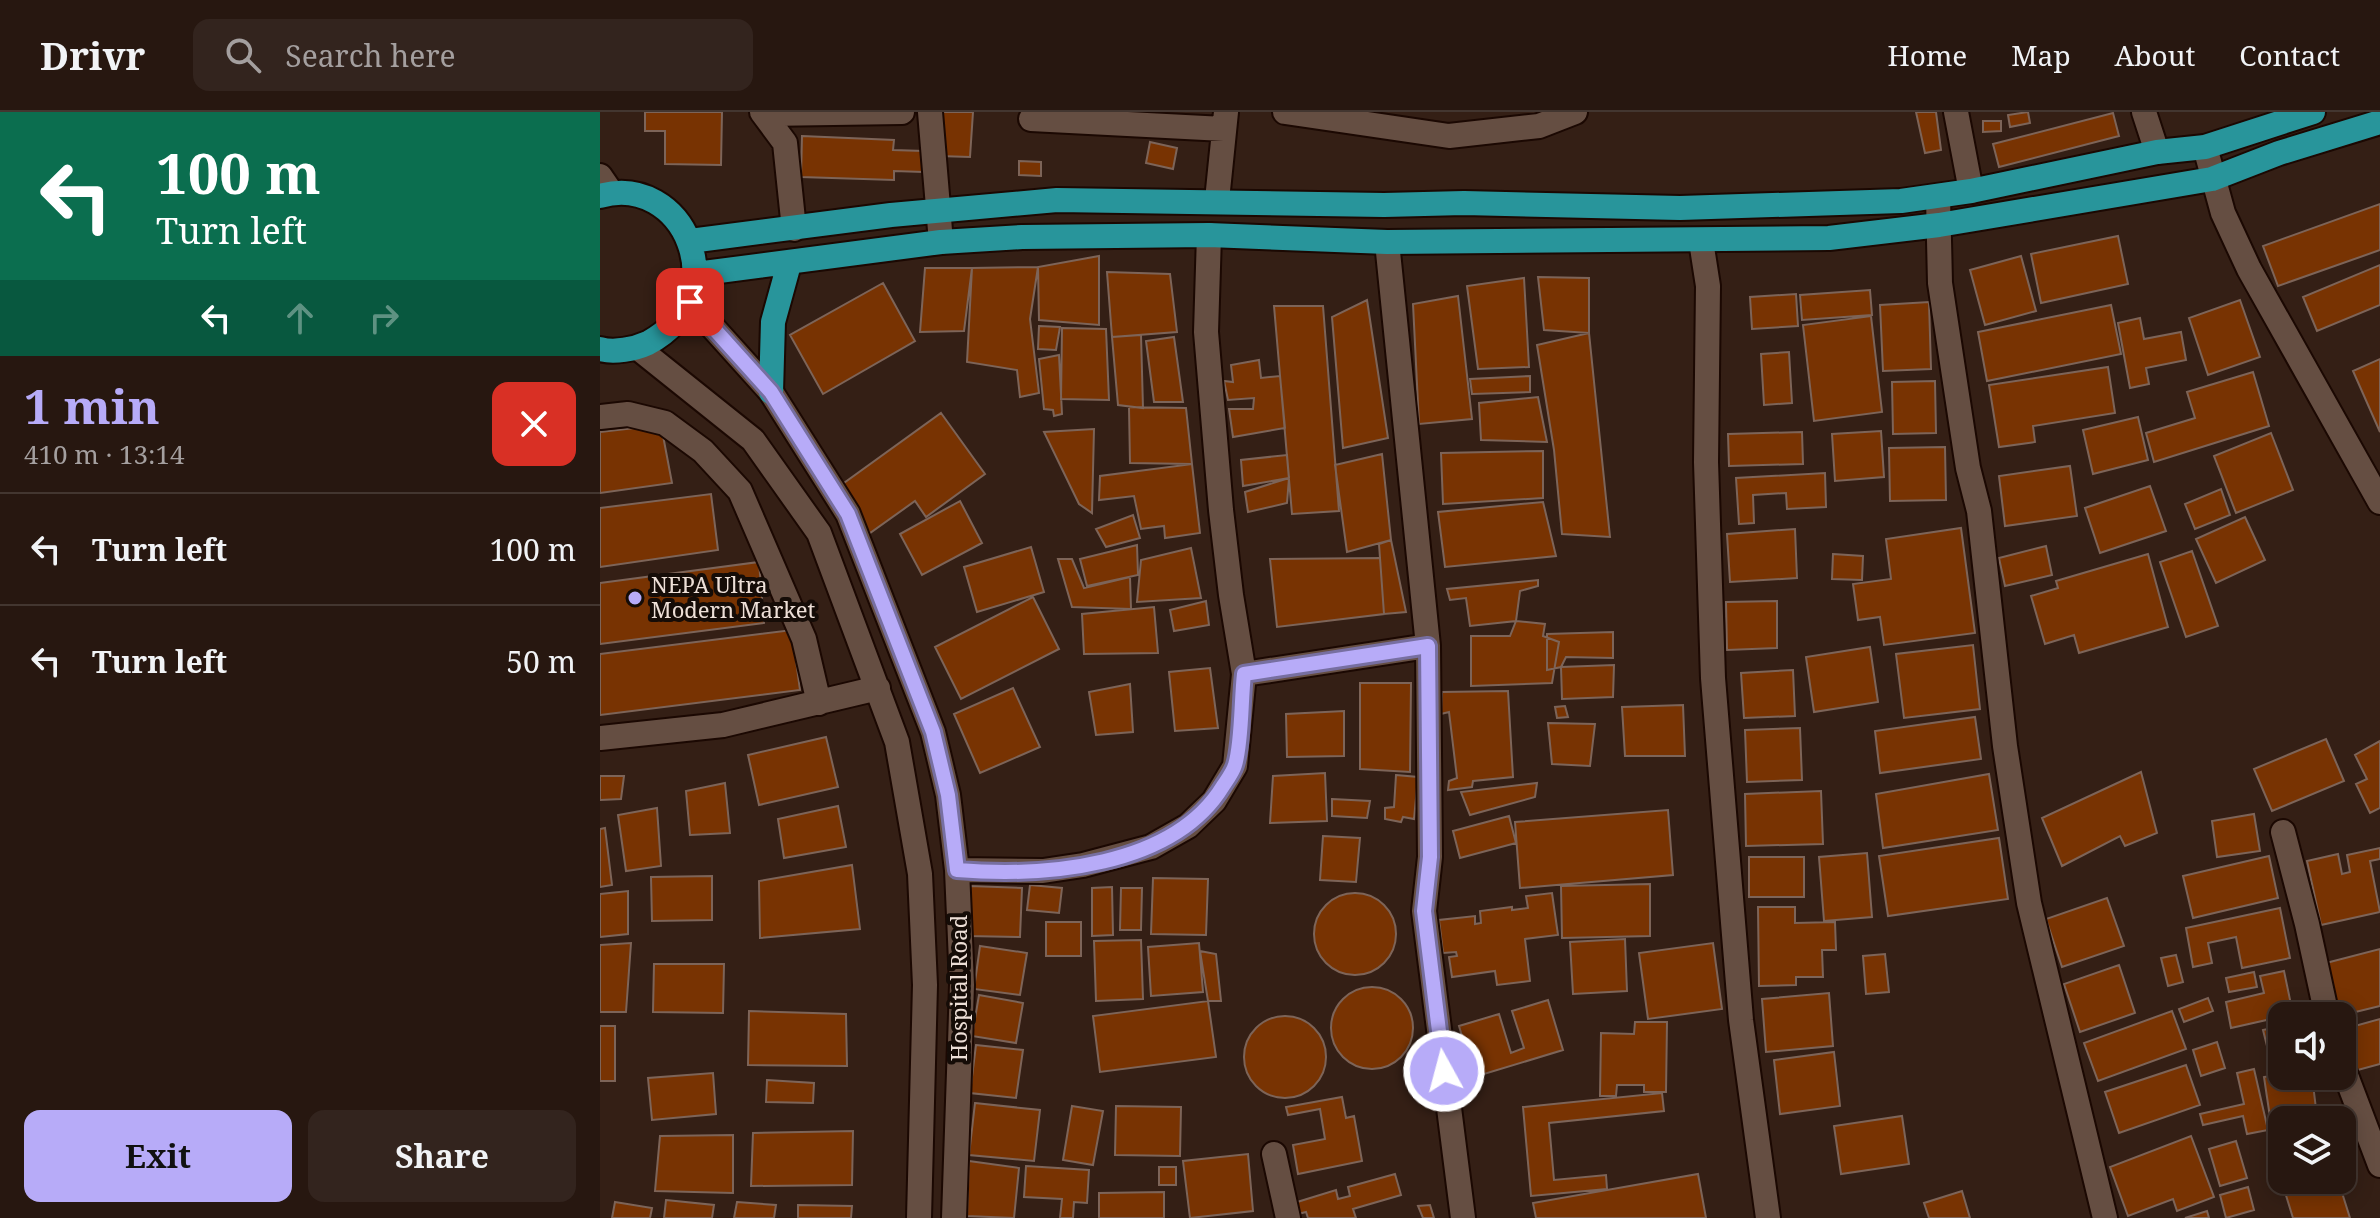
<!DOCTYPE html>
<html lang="en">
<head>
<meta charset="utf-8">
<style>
	body { margin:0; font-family:"Noto Serif",serif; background:#33241e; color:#f1f3f6; height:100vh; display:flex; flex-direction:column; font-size:30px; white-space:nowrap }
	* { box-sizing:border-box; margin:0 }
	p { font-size:26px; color:#a49f9f }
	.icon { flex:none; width:44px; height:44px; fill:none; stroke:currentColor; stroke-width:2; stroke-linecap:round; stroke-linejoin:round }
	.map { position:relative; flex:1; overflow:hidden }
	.drawer { display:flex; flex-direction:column; background:#271710; width:600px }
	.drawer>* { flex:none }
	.top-card { background:#0b6e4f; color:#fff; overflow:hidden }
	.tools { position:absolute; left:1668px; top:890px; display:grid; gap:16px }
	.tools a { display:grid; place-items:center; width:88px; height:88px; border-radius:16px; background:#271710; box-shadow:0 4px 20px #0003,0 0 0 2px #433630; font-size:40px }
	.pin { position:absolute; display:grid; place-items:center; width:68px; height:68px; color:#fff; margin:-34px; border-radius:16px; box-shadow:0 4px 12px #0006 }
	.me { position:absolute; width:88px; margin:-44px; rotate:353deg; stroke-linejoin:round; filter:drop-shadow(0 0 6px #0008) }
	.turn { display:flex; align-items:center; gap:28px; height:168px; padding:0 24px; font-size:36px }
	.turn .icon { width:104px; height:104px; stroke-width:2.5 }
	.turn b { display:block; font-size:56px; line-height:68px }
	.lanes { display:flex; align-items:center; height:76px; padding:0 24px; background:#0003; justify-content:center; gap:40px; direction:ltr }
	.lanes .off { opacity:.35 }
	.round { display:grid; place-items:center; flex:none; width:84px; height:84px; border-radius:16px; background:#33241e }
	.head { display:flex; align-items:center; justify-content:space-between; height:136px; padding:0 24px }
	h1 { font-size:48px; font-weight:700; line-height:60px; color:#b7abf8 }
	.button { display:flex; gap:16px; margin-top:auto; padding:16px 24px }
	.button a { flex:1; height:92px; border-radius:16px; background:#b7abf8; color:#111; font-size:32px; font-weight:700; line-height:92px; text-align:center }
	.button a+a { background:#33241e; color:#f1f3f6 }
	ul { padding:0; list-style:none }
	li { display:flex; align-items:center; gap:24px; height:112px; padding:0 24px; border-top:2px solid #433630 }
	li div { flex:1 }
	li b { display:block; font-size:30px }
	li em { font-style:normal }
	header { display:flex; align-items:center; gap:48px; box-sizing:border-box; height:112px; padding:0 40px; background:#271710; border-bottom:2px solid #433630 }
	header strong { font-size:38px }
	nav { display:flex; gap:44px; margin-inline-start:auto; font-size:28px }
	.search { width:560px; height:72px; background:#33241e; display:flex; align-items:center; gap:20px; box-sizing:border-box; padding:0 28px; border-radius:16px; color:#a49f9f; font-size:30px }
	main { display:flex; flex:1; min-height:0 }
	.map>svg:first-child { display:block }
	.building { fill:#783302; stroke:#7d6458; stroke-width:2 }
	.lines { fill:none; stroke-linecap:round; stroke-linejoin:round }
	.minor-casing { stroke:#1b0802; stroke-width:28 }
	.major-casing { stroke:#1b0802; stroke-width:28 }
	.minor { stroke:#654e42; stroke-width:24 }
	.major { stroke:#28959b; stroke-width:24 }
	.route-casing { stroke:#776fa1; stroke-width:20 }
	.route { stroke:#b7abf8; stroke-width:14 }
	.poi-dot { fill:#b7abf8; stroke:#150c07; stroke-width:3 }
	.labels { text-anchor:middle; stroke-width:8; stroke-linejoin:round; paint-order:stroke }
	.poi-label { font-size:22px; fill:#eddfd7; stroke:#150c07; text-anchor:start }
	.street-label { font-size:22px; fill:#eddfd7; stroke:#150c07 }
</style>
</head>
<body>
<header>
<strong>Drivr</strong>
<div class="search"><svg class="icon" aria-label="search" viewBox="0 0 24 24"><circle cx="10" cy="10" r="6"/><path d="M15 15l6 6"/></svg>Search here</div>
<nav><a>Home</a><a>Map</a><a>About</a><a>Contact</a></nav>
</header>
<main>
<section class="drawer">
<div class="top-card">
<div class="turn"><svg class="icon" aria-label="left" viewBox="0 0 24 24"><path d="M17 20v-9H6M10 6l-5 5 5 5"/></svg><div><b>100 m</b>Turn left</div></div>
<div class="lanes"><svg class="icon" aria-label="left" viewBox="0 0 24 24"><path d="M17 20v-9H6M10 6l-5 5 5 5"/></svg><svg class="icon off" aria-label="ahead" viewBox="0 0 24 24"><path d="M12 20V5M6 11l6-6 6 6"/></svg><svg class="icon off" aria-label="right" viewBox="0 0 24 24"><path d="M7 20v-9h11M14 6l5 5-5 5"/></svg></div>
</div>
<div class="head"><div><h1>1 min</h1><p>410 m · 13:14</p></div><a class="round" style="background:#d93025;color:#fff"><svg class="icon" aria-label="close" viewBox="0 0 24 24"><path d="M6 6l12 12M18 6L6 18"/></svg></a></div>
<ul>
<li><svg class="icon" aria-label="left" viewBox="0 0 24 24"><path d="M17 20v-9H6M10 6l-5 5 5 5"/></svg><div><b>Turn left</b></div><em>100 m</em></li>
<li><svg class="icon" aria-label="left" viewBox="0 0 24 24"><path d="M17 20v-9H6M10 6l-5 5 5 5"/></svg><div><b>Turn left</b></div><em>50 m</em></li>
</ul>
<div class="button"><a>Exit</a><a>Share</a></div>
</section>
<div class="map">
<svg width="1780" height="1106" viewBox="0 0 1780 1106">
	<rect width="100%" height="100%" fill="#341f15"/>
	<path class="building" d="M45 0H122L121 53 65 52V19H45Z
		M341 0H373L370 45 339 44Z
		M1316 0H1336L1341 38 1325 41Z
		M1428 0 1430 11 1410 15 1408 3Z
		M1513 1 1519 24 1399 55 1393 32Z
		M1383 9H1401V19L1383 20Z
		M202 24 294 28 293 38 324 39 323 60 294 59V68L201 65Z
		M550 30 577 36 573 57 546 51Z
		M419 49 441 50V64L419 63Z
		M1780 92V138L1678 174 1663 134Z
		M1518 124 1528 172 1441 191 1431 142Z
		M499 144V213L439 208 438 155Z
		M1421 144 1436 199 1385 213 1370 158Z
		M1780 153V193L1717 219 1703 185Z
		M438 155 430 207 439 281 420 285 417 258 367 250 372 156Z
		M325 156H372L364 219 320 220Z
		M507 160 570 162 577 220 512 225Z
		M938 165 989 166V221L944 218Z
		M924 166 929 255 878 257 867 174Z
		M283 171 315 229 223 282 190 223Z
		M1270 178 1272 203 1202 208 1200 183Z
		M1196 182 1198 214 1152 217 1150 185Z
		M858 184 872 307 819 312 813 192Z
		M767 188 788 326 743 336 732 205Z
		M1640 188 1660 245 1608 263 1589 206Z
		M1329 190 1331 257 1283 259 1280 193Z
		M1511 193 1521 242 1387 269 1378 220Z
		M674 194H723L739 399 692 402Z
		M1271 204 1282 300 1214 309 1203 213Z
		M1540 206 1544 227 1581 220 1586 248 1546 256 1549 272 1530 276 1518 211Z
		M439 214 460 215 456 238 438 237Z
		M462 216 506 217 509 288 461 287Z
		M989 221 1010 425 962 422 954 338 937 233Z
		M541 223 543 296 518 293 512 225Z
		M574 225 583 290H554L546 229Z
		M1189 240 1192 291 1164 293 1161 242Z
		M459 243 462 302 454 304 453 298 444 297 439 247Z
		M1780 247V320L1753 259Z
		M659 248 661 266 680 264 685 316 633 325 629 297H653L654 286 628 288 624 269 633 270 631 253Z
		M1508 255 1515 301 1433 314 1435 330 1399 335 1389 273Z
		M1653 260 1669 314 1554 350 1546 321 1595 306 1587 280Z
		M930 264V280L872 282 870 267Z
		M1335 269 1336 321 1293 322 1292 270Z
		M938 285 947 330 881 328 879 291Z
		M529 295 586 296 592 352 530 351Z
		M341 301 385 362 326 405 315 389 270 421 237 376Z
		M1538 305 1548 348 1493 362 1483 318Z
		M61 313 72 371 0 381V320Z
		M494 317 492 401 479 392 444 320Z
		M1281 319 1284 365 1235 369 1232 322Z
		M1202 320 1203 352 1129 354 1128 322Z
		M1671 321 1693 378 1636 401 1614 344Z
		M1345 335 1346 388 1290 389 1289 336Z
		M943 339V386L843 392 841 341Z
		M782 342 791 428 747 440 735 353Z
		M687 343 689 366 643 374 641 348Z
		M592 352 600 421 565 426 564 414 541 417 534 384 499 388 500 364Z
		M1470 354 1477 404 1405 414 1399 364Z
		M1225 361 1226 395 1187 397 1186 381 1153 383 1154 411 1139 412 1136 366Z
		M689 366 687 391 648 400 645 380Z
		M1550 374 1566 419 1500 441 1485 396Z
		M1621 377 1630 403 1595 417 1585 392Z
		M111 382 118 438 0 455V396Z
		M360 389 382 431 322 463 300 422Z
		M943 390 956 444 845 455 838 400Z
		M533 403 540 426 506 435 496 417Z
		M1645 405 1665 448 1616 471 1596 427Z
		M1361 416 1375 521 1284 533 1280 505 1258 508 1253 472 1291 467 1286 427Z
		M1195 417 1197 466 1130 470 1127 422Z
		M791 428 806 500 784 502 779 432Z
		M537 433 538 463 487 474 480 447Z
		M1446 434 1452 463 1405 474 1399 446Z
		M431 435 444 480 377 500 364 455Z
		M591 436 601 486 537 490 541 448Z
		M1592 439 1618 514 1586 525 1560 450Z
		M1233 442 1263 444 1262 468 1232 467Z
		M1548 442 1568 515 1479 541 1474 523 1445 532 1431 484 1458 476 1456 469Z
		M780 446 784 502 677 515 670 447Z
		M458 447H472L484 476 530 465 531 497 472 495Z
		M159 450 164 511 0 532V471Z
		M938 468V474L920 479 916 509 870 514 866 486 850 488 847 477Z
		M433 485 459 537 361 587 335 535Z
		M606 489 609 513 574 519 570 498Z
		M1177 489V536L1127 538 1126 490Z
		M554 495 558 541 484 542 482 502Z
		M916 509 945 512 943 524 959 530 952 571 871 574V524H910Z
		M192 518 200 578 0 603V542Z
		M1013 520V546L966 545 961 555 947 558V522Z
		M1373 533 1380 597 1304 606 1296 542Z
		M1270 535 1278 590 1214 600 1206 545Z
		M1014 553 1013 585 962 587 961 555Z
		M610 556 618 616 575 619 569 560Z
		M1193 558 1195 604 1144 606 1141 561Z
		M760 571H811L810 660 760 657Z
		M530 572 533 620 496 623 489 580Z
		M413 576 440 635 380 661 354 602Z
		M908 579 913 665 873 669 872 675 848 678 849 669 857 666 849 600 841 602 842 580Z
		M1083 593 1085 644H1025L1022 595Z
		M965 594 968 605 957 606 955 595Z
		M744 599V644L687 645 686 602Z
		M1375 605 1381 647 1280 661 1275 619Z
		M948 611 995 612 990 654 952 652Z
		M1200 616 1202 668 1147 670 1145 618Z
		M226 625 238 675 159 693 148 643Z
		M1726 627 1744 669 1672 699 1654 657Z
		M1780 629V696L1770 701 1756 672 1767 667 1755 643Z
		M1541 660 1557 721 1525 734 1520 724 1462 754 1442 706Z
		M725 661 727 709 670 711 673 664Z
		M1389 662 1398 718 1283 736 1276 682Z
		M796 663 818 665 814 707 803 705 801 710 785 707V696L794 695Z
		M0 664H24L21 687 0 688Z
		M125 671 130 721 90 723 86 679Z
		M937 671 935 685 870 703 861 680Z
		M1221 679 1223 732 1146 734 1145 682Z
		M732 687 770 689 767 706 732 704Z
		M238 694 246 735 184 746 178 707Z
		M57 696 61 754 26 759 18 703Z
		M1068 698 1073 763 920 776 915 710Z
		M1654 702 1660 739 1617 745 1612 709Z
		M909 704 916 731 860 746 853 719Z
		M5 716 12 773 0 775V717Z
		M723 724 760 726 756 770 720 768Z
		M1399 726 1408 787 1288 804 1279 744Z
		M1780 736V747L1770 749 1780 800 1721 813 1707 749 1738 742 1742 762 1750 760 1747 743Z
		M1267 741 1272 805 1224 809 1219 745Z
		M1669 744 1678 786 1593 806 1583 764Z
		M1149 745H1204V785H1149Z
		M252 753 260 817 160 826 159 769Z
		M112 764V808L52 809 51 765Z
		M553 766 608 767 606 823 551 822Z
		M1050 772V824L962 826 961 774Z
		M430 773 462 776 459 801 427 798Z
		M370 774 422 776 420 825 368 824Z
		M512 775 513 823 492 824V776Z
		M521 776H542L541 818H520Z
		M28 779V822L0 825V782Z
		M952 781 958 823 925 827 930 869 897 873 895 859 852 865 849 845 857 844 856 840 843 841 839 808 875 804V812L881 811 880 799 912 795V798L928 796 926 784Z
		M714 822a41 41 0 1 1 82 0a41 41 0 1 1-82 0Z
		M1507 786 1524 834 1462 855 1446 807Z
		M1158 795H1195V811L1235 810 1236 838H1222L1223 865H1196V873L1159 874Z
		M1680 796 1690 846 1642 856 1636 825 1608 831 1612 851 1593 855 1586 816Z
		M446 810H481V844H446Z
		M1025 827 1027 879 973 882 970 830Z
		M541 828 543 887 496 889 494 829Z
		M31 831 26 900H0V833Z
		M599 831 603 880 551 884 548 835Z
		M1113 831 1122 897 1048 907 1039 841Z
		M380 834 427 841 420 883 374 877Z
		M1780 837V894L1739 904 1726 851Z
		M600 839 616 842 621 889H608Z
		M1285 842 1289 880 1266 882 1263 844Z
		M1576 843 1583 870 1568 874 1561 846Z
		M54 852H124L123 901 53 900Z
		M1519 853 1535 901 1480 920 1464 872Z
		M1684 859 1693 902 1631 916 1626 890 1664 881 1660 864Z
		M1654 860 1657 875 1629 880 1626 866Z
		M731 916a41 41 0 1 1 82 0a41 41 0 1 1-82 0Z
		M1229 881 1233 934 1166 940 1162 887Z
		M379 883 423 891 416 931 372 924Z
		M1608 886 1613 899 1584 910 1579 897Z
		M948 888 963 938 874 965 859 914 899 902 911 941 924 936 912 899Z
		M608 889 616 945 500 960 493 904Z
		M149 899 246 902 247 954 148 953Z
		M1572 899 1586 937 1498 969 1484 931Z
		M644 945a41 41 0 1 1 82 0a41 41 0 1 1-82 0Z
		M1780 907V952L1754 959 1744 917Z
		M1035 910H1067L1066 980H1044V973H1017L1016 984H1000L1001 921 1034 922Z
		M0 914H15V969H0Z
		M1682 914V951L1672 954 1663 918Z
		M1617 930 1625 956 1601 964 1593 938Z
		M376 933 423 938 416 986 370 981Z
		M1234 940 1240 994 1180 1002 1174 948Z
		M1586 953 1600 993 1519 1021 1505 980Z
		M1654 957 1668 1018 1647 1022 1643 1004 1603 1013 1600 1002 1644 992 1637 961Z
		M113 961 116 1002 52 1008 48 966Z
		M1682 962 1712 964 1717 1005 1682 1008V1010L1671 1012 1664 965Z
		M167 968 214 971 213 991 166 990Z
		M1062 981 1064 999 949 1011 954 1068 1006 1063 1007 1077 931 1084 923 995Z
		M742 985 746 1006 754 1004 762 1049 698 1062 693 1033 725 1027 720 997 688 1003 686 995Z
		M375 991 440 998 434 1049 369 1043Z
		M472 994 503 999 493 1053 463 1048Z
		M516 994 581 995 580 1044 515 1043Z
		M1302 1004 1309 1052 1241 1062 1234 1014Z
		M253 1019 252 1073 151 1074 153 1021Z
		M133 1023V1081L55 1079 60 1024Z
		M1591 1024 1614 1085 1577 1099 1573 1087 1528 1104 1510 1055Z
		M1636 1029 1647 1066 1620 1074 1609 1037Z
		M648 1042 653 1099 590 1106 583 1049Z
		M369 1049 419 1056 414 1106 367 1104Z
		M426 1054 489 1058 487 1091 474 1090 473 1106H460L462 1087 424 1085Z
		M559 1055H576V1073H559Z
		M795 1062 801 1083 753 1097 756 1106H708L706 1100 698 1102 694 1091 736 1078 738 1087 750 1084 748 1075Z
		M1098 1062 1106 1106H936L933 1091Z
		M1680 1064 1682 1068H1738L1750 1106H1693Z
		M1648 1075 1654 1098 1626 1106 1620 1083Z
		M1362 1079 1370 1106H1329L1324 1091Z
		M564 1080V1106H499V1081Z
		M66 1088 114 1093 112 1106H64Z
		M15 1090 52 1096 50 1106H12Z
		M137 1090 176 1093 174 1106H134Z
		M198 1093 252 1094 251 1106H198Z
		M830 1093 834 1106H823L818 1094Z
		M1607 1099 1609 1106H1585Z"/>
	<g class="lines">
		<defs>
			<path id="minor" d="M162 0 185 31 194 117
				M330 0 341 130
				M685 0 849 24 939 14 975 0
				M1356 0 1371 79
				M1544 0 1557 40
				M165 2 302 0
				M431 7 624 17
				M1605 35 1623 101 1649 157 1780 390
				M0 64 11 80
				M1338 85 1340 171 1368 356 1379 399 1405 634 1429 791 1505 1106
				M617 88 626 0
				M1101 129 1108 174 1106 350 1113 566 1141 908 1168 1106
				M787 130 828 534 830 745 824 799 863 1106
				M90 190 171 280 248 402 333 620 348 683 357 758 362 873 354 1106
				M38 236 153 328 219 421 297 630 320 762 325 873 319 1106
				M0 305 28 302 65 311 103 339 140 379 204 527 219 591
				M644 562 828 534
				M0 626 123 613 278 576
				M1683 720 1707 812 1727 904
				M357 758 443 759 483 753 551 735 588 714 614 689 635 654 644 562 631 483 621 398 606 220 609 123
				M1742 953 1780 1053
				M674 1042 688 1106"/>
			<path id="major" d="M0 84C83 60 138 182 48 231 35 237 14 241 0 237
				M90 129 291 103 457 88 784 93 864 91 1080 96 1301 89 1371 79 1557 40 1605 35 1713 0
				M96 162 341 130 422 125 609 123 787 130 1229 126 1339 113 1612 67 1679 41 1780 10
				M171 280 173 210 189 152"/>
		</defs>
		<use href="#minor" class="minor-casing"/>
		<use href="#major" class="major-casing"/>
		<use href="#minor" class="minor"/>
		<use href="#major" class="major"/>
	</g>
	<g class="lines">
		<defs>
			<path id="route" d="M90 190 171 280 248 402 333 620 348 683 357 758C443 765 573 756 623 674 627 668 633 660 635 653 642 631 641 587 644 562L828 534 830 745 824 799 844 959"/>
		</defs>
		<use href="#route" class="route-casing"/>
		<use href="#route" class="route"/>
	</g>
	<circle class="poi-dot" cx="35" cy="486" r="8"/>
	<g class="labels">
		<g class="poi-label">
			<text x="51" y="481">NEPA Ultra<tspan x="51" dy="25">Modern Market</tspan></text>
		</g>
		<g class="street-label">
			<text transform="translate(359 876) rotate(-90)" y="8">Hospital Road</text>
		</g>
	</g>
</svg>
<div class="tools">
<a><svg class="icon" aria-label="sound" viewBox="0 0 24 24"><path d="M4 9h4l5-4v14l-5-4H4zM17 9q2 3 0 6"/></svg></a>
<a><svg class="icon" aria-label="layers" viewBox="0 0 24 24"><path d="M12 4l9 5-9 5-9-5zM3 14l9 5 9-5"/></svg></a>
</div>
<div class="pin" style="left:90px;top:190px;background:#d93025"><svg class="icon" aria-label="arrive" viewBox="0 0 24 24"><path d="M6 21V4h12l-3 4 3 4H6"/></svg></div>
<svg class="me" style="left:844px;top:959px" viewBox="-20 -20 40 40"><circle r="17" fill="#b7abf8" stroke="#fff" stroke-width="3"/><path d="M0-11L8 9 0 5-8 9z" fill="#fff"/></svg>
</div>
</main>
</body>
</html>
